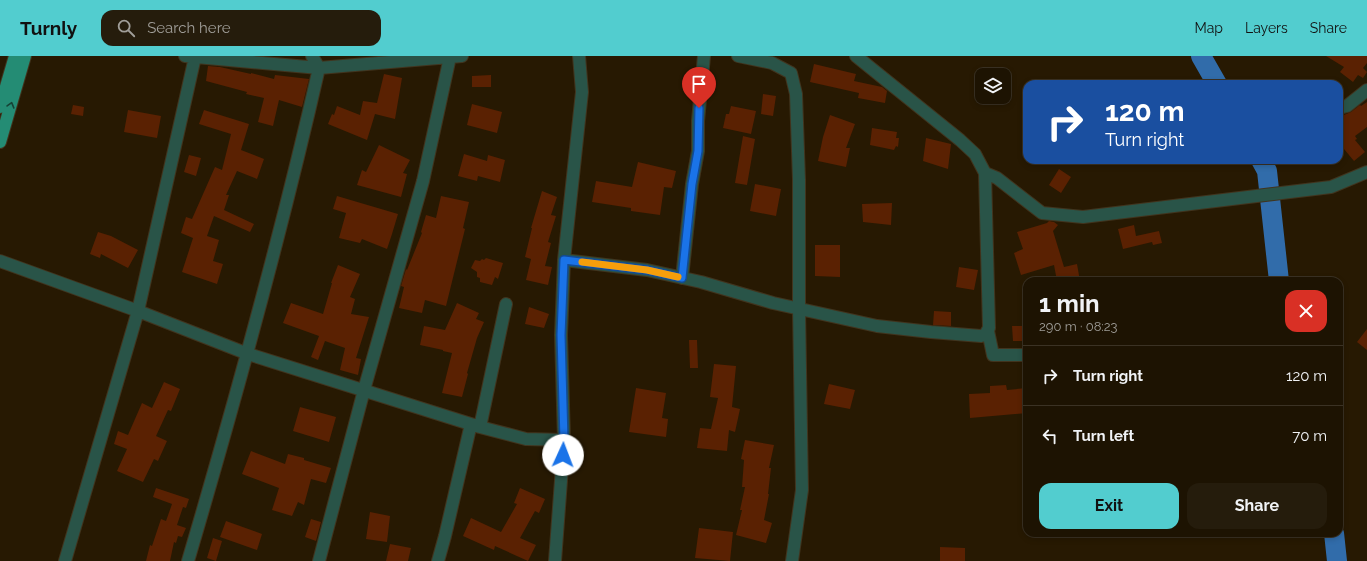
<!DOCTYPE html>
<html lang="en">
<head>
<meta charset="utf-8">
<style>
	body { margin:0; font-family:Raleway,sans-serif; background:#251c0c; color:#f1f3f6; height:100vh; display:flex; flex-direction:column; font-size:15px; white-space:nowrap }
	* { box-sizing:border-box; margin:0 }
	p { font-size:13px; color:#a09e99 }
	.icon { flex:none; width:22px; height:22px; fill:none; stroke:currentColor; stroke-width:2; stroke-linecap:round; stroke-linejoin:round }
	.map { position:relative; flex:1; overflow:hidden }
	.side { position:absolute; left:1023px; top:221px; width:320px; height:260px; display:flex; flex-direction:column; background:#1d1302; border-radius:12px; box-shadow:0 2px 6px #0003,0 0 0 1px #3b3224 }
	.side>* { flex:none }
	.top-card { position:absolute; left:1023px; top:24px; width:320px; height:84px; border-radius:12px; box-shadow:0 2px 6px #0003,0 0 0 1px #3b3224; background:#1a4fa0; color:#fff; overflow:hidden }
	.tools { position:absolute; left:975px; top:12px; display:grid; gap:8px }
	.tools a { display:grid; place-items:center; width:36px; height:36px; border-radius:8px; background:#1d1302; box-shadow:0 2px 6px #0003,0 0 0 1px #3b3224; font-size:20px }
	.pin { position:absolute; display:grid; place-items:center; width:34px; height:34px; color:#fff; margin:-41px -17px; border-radius:50% 50% 50% 0; rotate:-45deg; box-shadow:0 0 4px #0007 }
	.pin .icon { rotate:45deg }
	.me { position:absolute; width:44px; margin:-22px; rotate:2deg; stroke-linejoin:round; filter:drop-shadow(0 0 3px #0008) }
	.turn { display:flex; align-items:center; gap:14px; height:84px; padding:0 16px; font-size:18px }
	.turn .icon { width:52px; height:52px; stroke-width:2.5 }
	.turn b { display:block; font-size:28px; line-height:34px }
	.round { display:grid; place-items:center; flex:none; width:42px; height:42px; border-radius:12px; background:#251c0c }
	.head { display:flex; align-items:center; justify-content:space-between; height:68px; padding:0 16px }
	h1 { font-size:24px; font-weight:700; line-height:30px }
	.cta { display:flex; gap:8px; margin-top:auto; padding:8px 16px }
	.cta a { flex:1; height:46px; border-radius:12px; background:#52cdcf; color:#111; font-size:16px; font-weight:700; line-height:46px; text-align:center }
	.cta a+a { background:#251c0c; color:#f1f3f6 }
	ul { padding:0; list-style:none }
	li { display:flex; align-items:center; gap:12px; height:60px; padding:0 16px; border-top:1px solid #3b3224 }
	li div { flex:1 }
	li b { display:block; font-size:15px }
	li em { font-style:normal }
	header { display:flex; align-items:center; gap:24px; box-sizing:border-box; height:56px; padding:0 20px; background:#52cdcf; color:#111 }
	header strong { font-size:19px }
	nav { display:flex; gap:22px; margin-inline-start:auto; font-size:14px }
	.search { width:280px; height:36px; background:#251c0c; display:flex; align-items:center; gap:10px; box-sizing:border-box; padding:0 14px; border-radius:12px; color:#a09e99; font-size:15px }
	.map>svg:first-child { display:block }
	.lines { fill:none; stroke-linecap:round; stroke-linejoin:round }
	.river { stroke:#316caa; stroke-width:20 }
	.building { fill:#5a2102 }
	.street-casing { stroke:#41341e; stroke-width:14 }
	.primary-casing { stroke:#41341e; stroke-width:14 }
	.street { stroke:#295448; stroke-width:12 }
	.primary { stroke:#248c74; stroke-width:12 }
	.oneway { stroke:#164235 }
	.route-casing { stroke:#114b97; stroke-width:10 }
	.route { stroke:#1a73e8; stroke-width:7 }
	.slow { stroke:#f59e0b; stroke-width:7 }
</style>
</head>
<body>
<header>
<strong>Turnly</strong>
<div class="search"><svg class="icon" aria-label="search" viewBox="0 0 24 24"><circle cx="10" cy="10" r="6"/><path d="M15 15l6 6"/></svg>Search here</div>
<nav><a>Map</a><a>Layers</a><a>Share</a></nav>
</header>
<div class="map">
<svg width="1367" height="505" viewBox="0 0 1367 505">
	<rect width="100%" height="100%" fill="#271902"/>
	<g class="lines">
		<path class="river" d="M1201 0 1217 28
			M1261 104 1267 115 1279 225
			M1334 477 1337 505"/>
	</g>
	<path class="building" d="M1326 0H1367V7L1363 12 1367 16 1363 22 1358 19 1353 26 1340 16 1344 11Z
		M814 8 856 18 854 25 882 31 887 35 885 47 858 42 859 37 810 26Z
		M208 10 220 11 251 18V17L274 23 275 19 309 23 302 51 279 44 273 70 258 66 264 42 246 38 247 36 206 25Z
		M384 18 402 22 395 63 375 58 367 84 328 68 332 58 334 59 337 50 360 59 363 45 377 47Z
		M491 19V31H472V20Z
		M763 38 776 40 773 60 761 58Z
		M1367 46V71L1355 80 1357 83 1355 84 1365 96 1354 105 1344 93 1339 98V82L1342 80 1339 75V61L1351 56 1360 49 1361 50Z
		M472 48 502 56 497 77 467 69Z
		M73 49 84 51 83 60 71 58Z
		M731 50 756 55 751 78 723 72 726 58H729Z
		M128 54 161 60 157 82 124 76Z
		M204 54 249 68 241 94 264 103 257 123 237 115 226 139H229L224 154 254 168 250 176 214 160 207 180 219 184 213 205 223 208 217 228 182 216 193 182 181 177 186 161 192 163 215 111 222 114 231 78 199 68Z
		M830 59 855 68 846 92H850L846 111 818 105 823 81Z
		M872 72 897 76 896 82H899L898 91 896 90 894 94 870 89Z
		M743 80 755 83 747 129 735 127Z
		M926 82 951 88 948 113 923 105Z
		M379 89 410 104 403 117 407 118 401 141 357 129 362 114 366 116Z
		M464 98 487 105 488 99 505 104 500 126 478 120 477 125 458 120Z
		M189 99 201 102 196 120 184 116Z
		M638 106 676 115 672 132 664 131 660 159 631 155V152L592 146 596 125 632 131Z
		M1059 113 1071 121 1061 137 1049 129Z
		M755 128 781 133 776 160 750 155Z
		M542 135 557 141 551 159 556 160 548 186 551 187 545 210 552 211 548 229 526 224 531 203 525 201 532 172H531Z
		M337 140 398 158 392 178 387 193 362 183 360 187 339 182 346 157 333 153Z
		M441 140 469 146 463 172 465 173 446 250 425 244 422 257 399 252 404 231 401 230 406 213 407 214 422 177 421 176 426 159 436 162Z
		M892 147 891 169 863 166 862 148Z
		M1049 165 1054 166 1058 169 1053 175 1064 211 1077 208 1080 225H1057L1054 209 1021 219 1014 197 1023 193 1017 176 1047 167Z
		M1134 169 1136 180 1159 175 1162 187 1153 189 1152 186 1123 193 1118 173Z
		M98 176 111 180 138 194 128 212 101 198 100 202 90 198Z
		M815 189H840V221L815 220Z
		M486 202 503 207 498 223 495 221 492 229 480 226V222L477 221V216L471 212 475 204 480 205 482 203 484 204Z
		M338 209 360 218 350 241 355 243 351 258 369 261 356 302 361 303 358 319 340 314 345 292 325 285 318 304 311 301 319 280 283 267 291 247 323 258 332 227H331Z
		M959 211 978 214 974 234 956 231Z
		M457 247 479 257 476 263 484 266 477 282 467 317 468 318 462 341 442 337 452 297 443 295V294L420 289 424 270 445 274Z
		M529 251 549 258 544 272 525 268Z
		M934 255 951 256V270L933 269Z
		M1012 270H1027V285H1013Z
		M1367 273V294L1357 286Z
		M689 284H697L698 312H690Z
		M714 308 736 310 732 351 740 353 735 376 729 374 727 395 697 392 700 372 711 373 718 342 710 341Z
		M164 326 180 333 171 355 168 354 156 380 167 385 158 405 154 403 143 426 117 415 127 393 114 388 118 375 128 379 142 347 152 352Z
		M829 328 855 334 850 353 824 348Z
		M1006 329 1007 334 1027 332V357L970 362 969 338 990 337V330Z
		M636 332 666 337 662 362 668 363 666 381 629 376Z
		M300 351 336 361 329 386 293 375Z
		M745 384 774 389 769 412H771L768 438H769L764 464 772 467 766 487 736 479 742 454H740L745 431H742L744 404 741 403Z
		M251 395 285 408 288 398 304 402V404L331 412 326 427 311 423 304 449 298 446 292 460 272 454 279 432 242 418Z
		M156 432 189 443 186 452 183 451 177 469 186 472 182 481 178 480 176 487 174 486 170 505H146L150 489 152 490 161 463 166 465 172 448 153 441Z
		M520 432 545 443 539 457 535 455 520 482 536 489 528 505 495 490 494 494 463 480 471 462 501 476 517 448 514 447Z
		M370 456 390 460 387 486 366 483Z
		M311 463 321 466 316 485 305 481Z
		M226 465 262 478 257 494 220 481Z
		M699 472 733 476 730 505 695 502Z
		M213 482 222 485 216 505 207 502Z
		M390 488 411 492 408 505H386Z
		M940 491 965 492V505H940Z"/>
	<g class="lines">
		<defs>
			<path id="street" d="M185 0 319 12 462 0
				M738 0 772 7 791 17 796 38 799 124V253L802 434 792 505
				M1339 52 1347 50 1367 34
				M985 117 997 122 1042 157 1083 161 1331 131 1367 116
				M564 204 647 214 701 226 773 247 877 270 931 276 981 280 985 279 989 272 985 117 975 98 960 84 856 0
				M0 205 138 255 248 298 480 371 526 383 564 384
				M682 222 692 128 698 95V65L704 0
				M988 275 993 299H1027
				M480 371 506 248
				M65 505 138 255 195 1
				M188 505C236 342 281 179 319 12L312 0
				M319 505 364 334 423 125 450 1
				M438 505 445 480 471 368
				M555 505 564 384 561 279 564 204 582 36 579 0"/>
			<path id="primary" d="M0 51 15 0
				M0 86 25 0"/>
		</defs>
		<use href="#street" class="street-casing"/>
		<use href="#primary" class="primary-casing"/>
		<use href="#street" class="street"/>
		<use href="#primary" class="primary"/>
	</g>
	<defs><path id="oneway-chevron" d="M-2-3.5L2.5 0L-2 3.5" fill="none" stroke-width="1.6" stroke-linecap="round" stroke-linejoin="round"/></defs>
	<use class="oneway" href="#oneway-chevron" transform="translate(11 49) rotate(-74)"/>
	<g class="lines">
		<defs>
			<path id="route" d="M563 399 564 384 561 279 564 204 647 214 682 222 692 128 698 95 699 52"/>
		</defs>
		<use href="#route" class="route-casing"/>
		<use href="#route" class="route"/>
		<path class="slow" d="M582 206 647 214 678 221"/>
	</g>
</svg>
<div class="tools">
<a><svg class="icon" aria-label="layers" viewBox="0 0 24 24"><path d="M12 4l9 5-9 5-9-5zM3 14l9 5 9-5"/></svg></a>
</div>
<div class="pin" style="left:699px;top:52px;background:#d93025"><svg class="icon" aria-label="arrive" viewBox="0 0 24 24"><path d="M6 21V4h12l-3 4 3 4H6"/></svg></div>
<svg class="me" style="left:563px;top:399px" viewBox="-20 -20 40 40"><circle r="19" fill="#fff"/><path d="M0-13L10 11 0 6-10 11z" fill="#1a73e8"/></svg>
<div class="top-card">
<div class="turn"><svg class="icon" aria-label="right" viewBox="0 0 24 24"><path d="M7 20v-9h11M14 6l5 5-5 5"/></svg><div><b>120 m</b>Turn right</div></div>
</div>
<section class="side">
<div class="head"><div><h1>1 min</h1><p>290 m · 08:23</p></div><a class="round" style="background:#d93025;color:#fff"><svg class="icon" aria-label="close" viewBox="0 0 24 24"><path d="M6 6l12 12M18 6L6 18"/></svg></a></div>
<ul>
<li><svg class="icon" aria-label="right" viewBox="0 0 24 24"><path d="M7 20v-9h11M14 6l5 5-5 5"/></svg><div><b>Turn right</b></div><em>120 m</em></li>
<li><svg class="icon" aria-label="left" viewBox="0 0 24 24"><path d="M17 20v-9H6M10 6l-5 5 5 5"/></svg><div><b>Turn left</b></div><em>70 m</em></li>
</ul>
<div class="cta"><a>Exit</a><a>Share</a></div>
</section>
</div>
</body>
</html>
